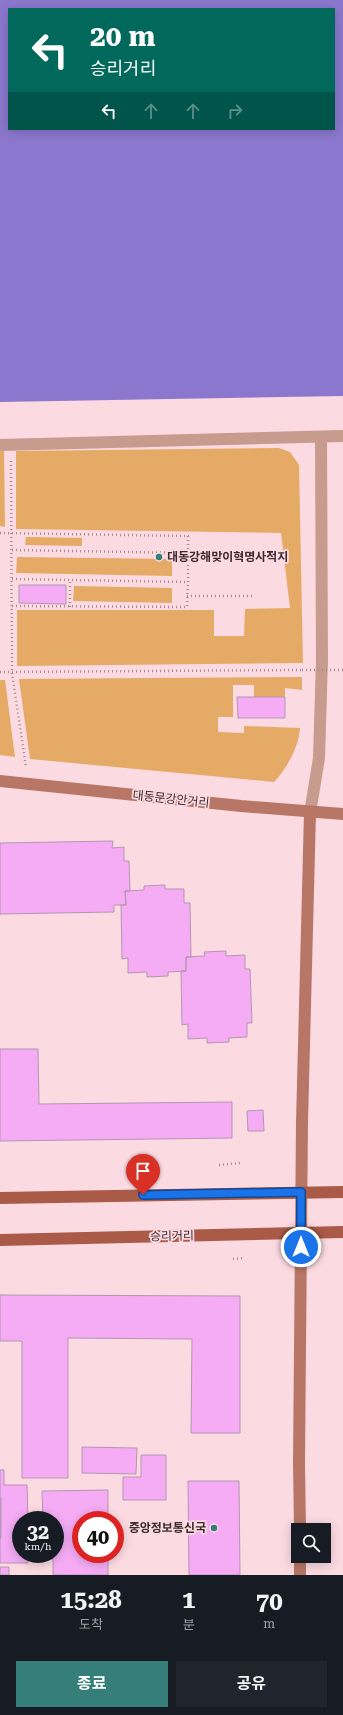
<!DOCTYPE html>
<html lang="ko">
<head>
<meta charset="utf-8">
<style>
	body { margin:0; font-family:"Roboto Serif","Noto Sans KR",serif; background:#20242c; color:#f1f3f6; height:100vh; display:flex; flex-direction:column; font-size:15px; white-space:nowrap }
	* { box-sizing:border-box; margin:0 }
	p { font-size:13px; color:#9ea1a6 }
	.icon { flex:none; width:22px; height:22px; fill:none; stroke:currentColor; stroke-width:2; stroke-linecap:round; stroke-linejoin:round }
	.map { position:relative; height:1575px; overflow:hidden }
	.side { display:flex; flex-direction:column; background:#171b24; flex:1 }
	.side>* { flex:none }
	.guide { position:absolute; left:8px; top:8px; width:327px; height:122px; border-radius:0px; box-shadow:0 2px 10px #0003; background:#00695c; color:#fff; overflow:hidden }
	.controls { position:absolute; left:291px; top:1523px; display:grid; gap:8px }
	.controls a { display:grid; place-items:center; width:40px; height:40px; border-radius:0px; background:#171b24; box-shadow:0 2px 10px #0003; font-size:20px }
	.speed { position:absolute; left:12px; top:1511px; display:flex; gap:8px; font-size:20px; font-weight:700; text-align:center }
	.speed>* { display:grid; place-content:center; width:52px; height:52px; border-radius:50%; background:#171b24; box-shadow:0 2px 10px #0003; line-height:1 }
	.speed small { font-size:10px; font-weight:400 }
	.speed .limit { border:6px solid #d22; background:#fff; color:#111 }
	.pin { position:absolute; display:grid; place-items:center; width:34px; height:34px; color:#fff; margin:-41px -17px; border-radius:50% 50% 50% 0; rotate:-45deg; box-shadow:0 0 4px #0007 }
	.pin .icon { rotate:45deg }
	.me { position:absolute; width:44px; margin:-22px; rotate:0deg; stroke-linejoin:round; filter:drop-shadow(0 0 3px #0008) }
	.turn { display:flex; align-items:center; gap:14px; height:84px; padding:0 16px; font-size:18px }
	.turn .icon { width:52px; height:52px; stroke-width:2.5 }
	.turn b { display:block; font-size:28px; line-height:34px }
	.lanes { display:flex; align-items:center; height:38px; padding:0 16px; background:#0003; justify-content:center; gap:20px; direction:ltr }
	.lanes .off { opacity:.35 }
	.eta { display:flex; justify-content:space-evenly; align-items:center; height:68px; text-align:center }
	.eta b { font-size:24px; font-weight:700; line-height:28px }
	.primary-button { display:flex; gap:8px; margin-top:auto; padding:8px 16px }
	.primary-button a { flex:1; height:46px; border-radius:0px; background:#367e7a; color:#fff; font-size:16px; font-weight:700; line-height:46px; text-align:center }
	.primary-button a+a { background:#20242c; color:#f1f3f6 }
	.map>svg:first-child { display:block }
	.green { fill:#e5aa66 }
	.water { fill:#8b78ce; fill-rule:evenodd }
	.building { fill:#f5acf5; stroke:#b297b1 }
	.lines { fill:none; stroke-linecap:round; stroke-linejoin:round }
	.path { stroke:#a58b91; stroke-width:2.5; stroke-dasharray:1 3; stroke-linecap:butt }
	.street { stroke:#c89b8f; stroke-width:12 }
	.secondary { stroke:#b87766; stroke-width:12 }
	.primary { stroke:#aa5b48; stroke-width:12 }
	.path-bridge { stroke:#a58b91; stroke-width:2.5; stroke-dasharray:1 3; stroke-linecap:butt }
	.route-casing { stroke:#114b97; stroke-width:10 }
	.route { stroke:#1a73e8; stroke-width:7 }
	.poi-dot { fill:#367e7a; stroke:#fcdae2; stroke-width:1.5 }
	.labels { text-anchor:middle; stroke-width:3.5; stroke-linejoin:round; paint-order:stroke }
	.poi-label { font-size:12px; font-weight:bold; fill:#3b2b2f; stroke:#fcdae2; text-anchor:start }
	.street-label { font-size:12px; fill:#3b2b2f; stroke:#fcdae2 }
</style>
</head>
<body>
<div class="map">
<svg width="343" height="1575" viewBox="0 0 343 1575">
	<rect width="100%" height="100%" fill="#fcdae2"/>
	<path class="green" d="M279 448 290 452 299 465 303 663 17 666V610H214V636H244L245 609 290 608 281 533 16 529V451Z
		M0 451H4L5 527 0 526Z
		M26 537 82 538V546L25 545Z
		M17 557 172 559V576L16 573Z
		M74 586 172 588V603L73 601Z
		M302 677V690L285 688V697H254V685H233V717H218V732L244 733V726L300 728C299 746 287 769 274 782L30 759 19 679Z
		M0 680H5L15 757 0 755Z"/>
	<path class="water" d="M0 0H343V396L0 402ZM9 9H334V129H9Z"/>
	<path class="building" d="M19 585H66V604L19 603Z
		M237 697H285V718H238Z
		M113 841 112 848 124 847V861H129L130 891H125L126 905H114V912L0 914V843Z
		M165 885V889H184V903H190L191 957H186V971L168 972V976L147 977V972L128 973V958L122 959 121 905H126L125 891 144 890V886Z
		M226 951V956L245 955V969H250L252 1023H247V1037L229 1038V1042L207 1043V1038L188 1039V1024L182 1025 181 971H186V957L205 956 204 952Z
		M0 1049H38L39 1104 232 1102V1138L0 1141Z
		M263 1110 264 1131H248L247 1111Z
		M0 1295 240 1296V1433H191L192 1339 68 1338V1478H22V1341H0Z
		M82 1447 137 1448 136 1474 82 1473Z
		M141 1455H166V1500H123V1477H141Z
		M0 1470H4V1485H27L28 1520H21V1554H28V1563H0Z
		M188 1481H239L240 1575H189Z
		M108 1490V1520H81V1554H108V1575H53V1558H43V1554H55V1520H43L42 1491Z
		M0 1498H1V1538H0Z
		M0 1567H9V1575H0Z"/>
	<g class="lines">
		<path class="path" d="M11 461 12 673 26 767
			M0 533 188 536V553
			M12 550 188 553V582L12 579
			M187 596H253
			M12 606 187 607 188 582
			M70 607V580
			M0 672 302 670
			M219 1165 240 1163
			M233 1259 245 1258"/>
		<path class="street" d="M0 445 343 436
			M310 813 319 758 322 660 321 437"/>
		<path class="secondary" d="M0 781 241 806 343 814
			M300 1530 299 1463 302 1122 310 813
			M300 1556V1575"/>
		<path class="primary" d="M0 1198 343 1192
			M0 1240 343 1232"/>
		<path class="path-bridge" d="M302 670H343"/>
	</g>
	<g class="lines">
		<defs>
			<path id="route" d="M143 1195 301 1192V1247"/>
		</defs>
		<use href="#route" class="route-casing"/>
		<use href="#route" class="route"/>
	</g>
	<g class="poi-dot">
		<circle cx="159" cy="557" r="4"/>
		<circle cx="214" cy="1528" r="4"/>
	</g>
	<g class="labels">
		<g class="poi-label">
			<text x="167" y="561">대동강해맞이혁명사적지</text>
			<text x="206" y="1532" text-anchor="end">중앙정보통신국</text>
		</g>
		<g class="street-label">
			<text transform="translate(171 799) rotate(6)" y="4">대동문강안거리</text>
			<text transform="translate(172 1236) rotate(-1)" y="4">승리거리</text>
		</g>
	</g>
</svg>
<div class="controls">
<a><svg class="icon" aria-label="search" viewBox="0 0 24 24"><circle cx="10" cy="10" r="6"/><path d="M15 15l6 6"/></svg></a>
</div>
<div class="speed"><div>32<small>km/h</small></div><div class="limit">40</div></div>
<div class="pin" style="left:143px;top:1195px;background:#d93025"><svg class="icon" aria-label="arrive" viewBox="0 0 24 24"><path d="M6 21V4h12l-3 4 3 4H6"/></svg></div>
<svg class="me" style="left:301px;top:1247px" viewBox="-20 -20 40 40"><circle r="17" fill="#1a73e8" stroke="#fff" stroke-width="3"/><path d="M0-11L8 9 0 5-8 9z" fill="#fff"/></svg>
<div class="guide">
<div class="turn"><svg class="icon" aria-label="left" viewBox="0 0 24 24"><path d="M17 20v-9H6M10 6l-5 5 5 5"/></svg><div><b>20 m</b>승리거리</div></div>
<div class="lanes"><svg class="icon" aria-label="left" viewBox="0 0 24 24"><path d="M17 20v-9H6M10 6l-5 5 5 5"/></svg><svg class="icon off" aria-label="ahead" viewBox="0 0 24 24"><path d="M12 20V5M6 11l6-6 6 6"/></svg><svg class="icon off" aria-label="ahead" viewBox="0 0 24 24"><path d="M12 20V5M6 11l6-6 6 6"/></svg><svg class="icon off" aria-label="right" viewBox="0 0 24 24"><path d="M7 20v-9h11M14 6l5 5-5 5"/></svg></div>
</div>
</div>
<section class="side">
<div class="eta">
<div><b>15:28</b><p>도착</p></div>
<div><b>1</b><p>분</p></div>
<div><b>70</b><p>m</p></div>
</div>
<div class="primary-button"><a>종료</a><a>공유</a></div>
</section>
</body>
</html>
